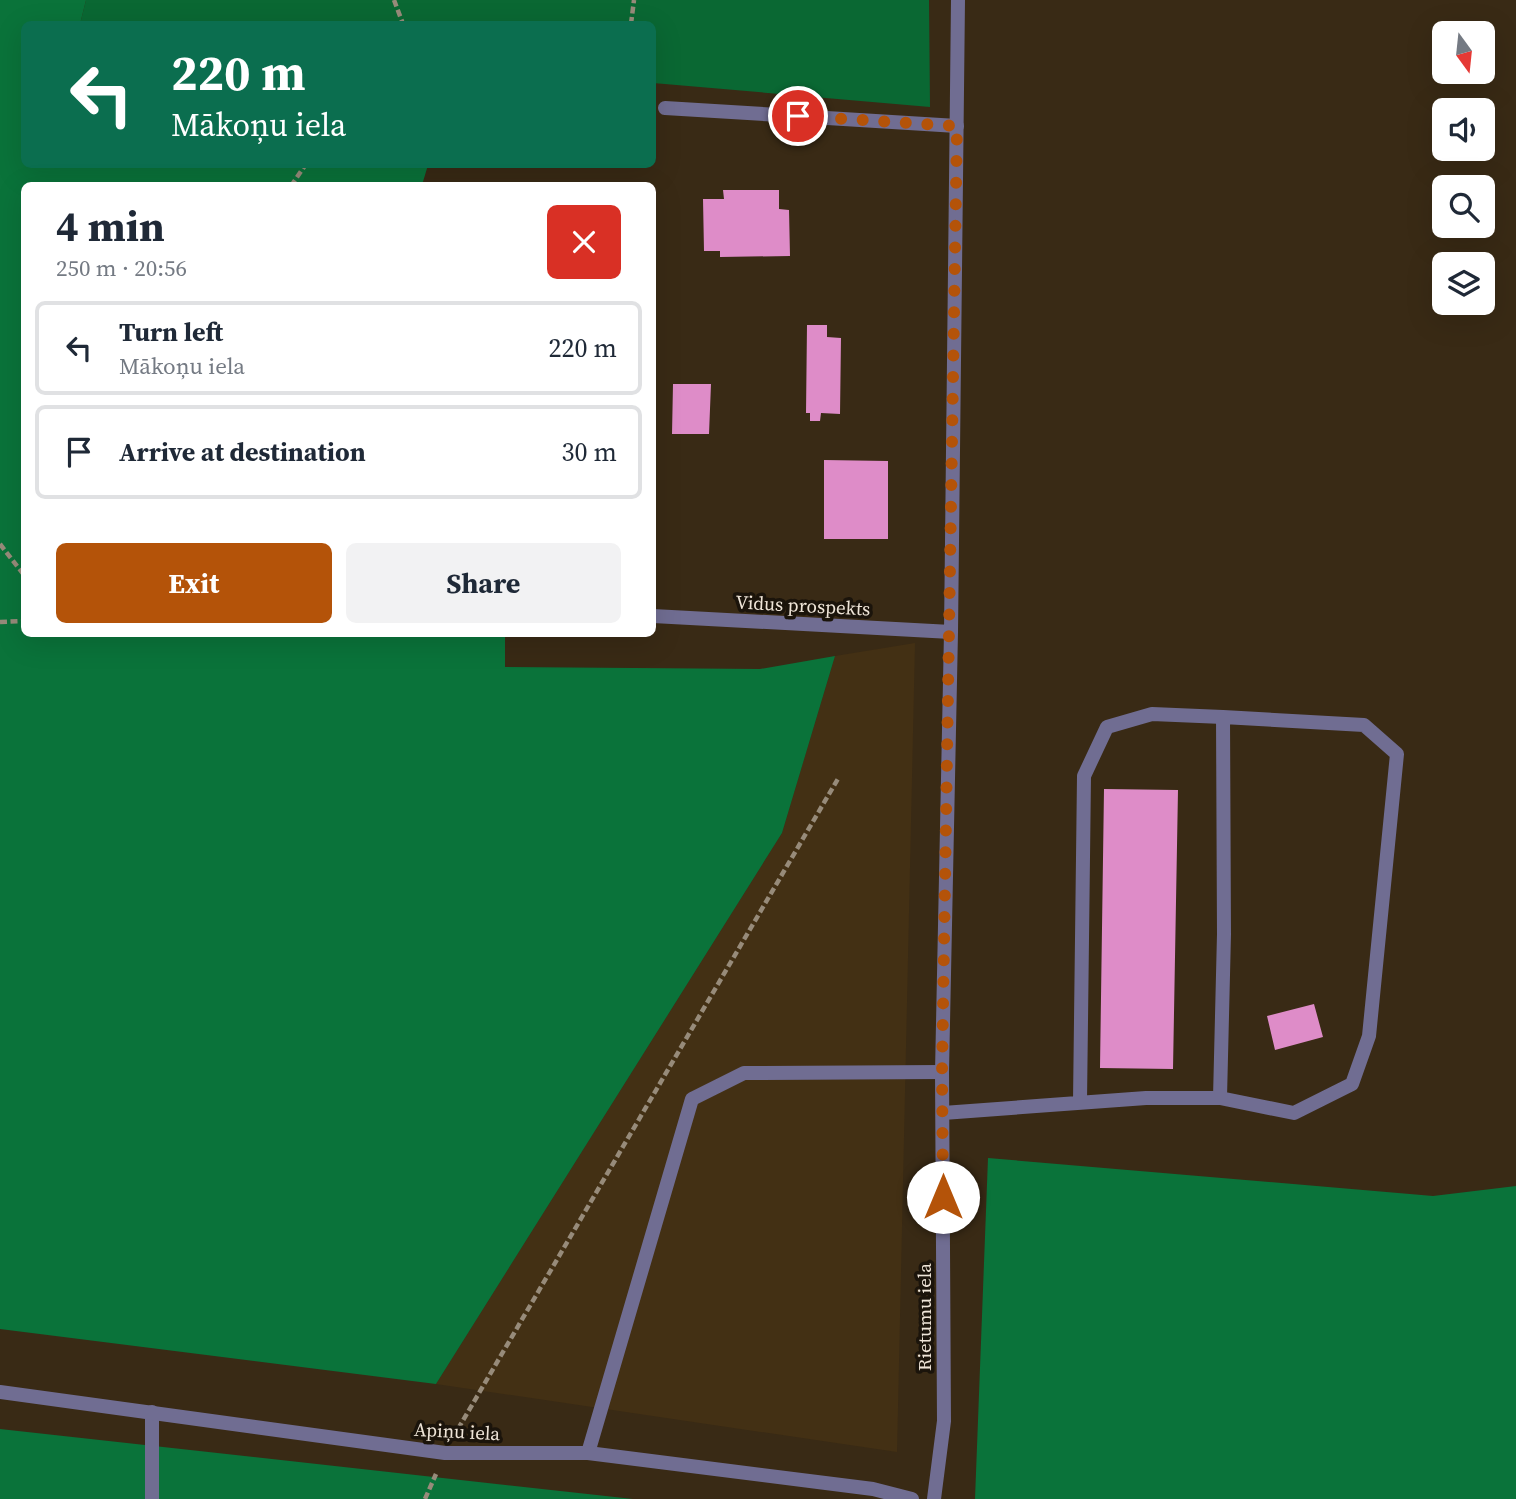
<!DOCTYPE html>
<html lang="en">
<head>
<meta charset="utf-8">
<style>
	body { margin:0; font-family:"Source Serif 4",serif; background:#f2f2f3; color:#1f2937; height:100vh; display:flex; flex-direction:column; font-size:26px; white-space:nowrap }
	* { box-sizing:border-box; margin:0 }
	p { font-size:23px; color:#747a83 }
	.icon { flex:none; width:38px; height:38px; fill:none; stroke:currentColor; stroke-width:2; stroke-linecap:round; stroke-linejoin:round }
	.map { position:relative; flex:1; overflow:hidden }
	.side { position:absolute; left:21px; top:182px; width:635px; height:455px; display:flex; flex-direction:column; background:#fff; border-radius:10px; box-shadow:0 7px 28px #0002 }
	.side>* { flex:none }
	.banner { position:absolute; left:21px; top:21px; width:635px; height:147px; border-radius:10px; box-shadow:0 7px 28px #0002; background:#0b6e4f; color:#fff; overflow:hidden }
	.needle { width:46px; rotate:165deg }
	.fabs { position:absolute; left:1432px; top:21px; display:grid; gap:14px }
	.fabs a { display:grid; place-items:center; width:63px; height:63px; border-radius:10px; background:#fff; box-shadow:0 7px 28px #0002; font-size:35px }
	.pin { position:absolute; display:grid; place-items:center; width:60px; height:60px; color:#fff; margin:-30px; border:4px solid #fff; border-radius:50%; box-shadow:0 2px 7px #0007 }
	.me { position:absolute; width:77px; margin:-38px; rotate:0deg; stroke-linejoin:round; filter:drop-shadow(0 0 5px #0008) }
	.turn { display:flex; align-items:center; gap:24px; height:147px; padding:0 35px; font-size:32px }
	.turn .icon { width:91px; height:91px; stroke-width:2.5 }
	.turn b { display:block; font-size:49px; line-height:60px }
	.round { display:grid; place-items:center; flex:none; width:74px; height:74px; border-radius:10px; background:#f2f2f3 }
	.summary { display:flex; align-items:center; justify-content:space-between; height:119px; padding:0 35px }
	h1 { font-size:42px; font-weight:700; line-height:52px }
	.primary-button { display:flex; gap:14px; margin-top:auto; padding:14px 35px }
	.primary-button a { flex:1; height:80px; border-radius:10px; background:#b45309; color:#fff; font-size:28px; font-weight:700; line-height:80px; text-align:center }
	.primary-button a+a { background:#f2f2f3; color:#1f2937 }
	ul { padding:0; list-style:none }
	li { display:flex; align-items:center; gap:21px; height:94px; margin:0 14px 10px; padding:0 21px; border:4px solid #e0e1e3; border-radius:10px }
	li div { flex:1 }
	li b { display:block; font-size:26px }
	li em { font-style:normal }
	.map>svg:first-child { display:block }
	.built { fill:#433014 }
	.green { fill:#0a6833 }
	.forest { fill:#0a733a }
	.building { fill:#de8cc8 }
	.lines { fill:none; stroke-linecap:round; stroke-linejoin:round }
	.path { stroke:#978b7a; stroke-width:4.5; stroke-dasharray:7 3.5; stroke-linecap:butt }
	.lane { stroke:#706d92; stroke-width:14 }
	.street { stroke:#706d92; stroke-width:14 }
	.route { stroke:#b45309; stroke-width:12; stroke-dasharray:0 21.6 }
	.labels { text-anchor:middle; stroke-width:7; stroke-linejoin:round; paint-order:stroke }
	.street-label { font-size:19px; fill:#efe5d8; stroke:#1b140b }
</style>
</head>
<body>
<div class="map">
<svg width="1516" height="1499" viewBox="0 0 1516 1499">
	<rect width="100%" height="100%" fill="#392a15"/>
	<path class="built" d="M915 643 897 1452 436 1384 782 833 835 656Z"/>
	<path class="green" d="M86 0H929L930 107 653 83V24H80Z"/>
	<path class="forest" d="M0 0H86L80 24H24V164L428 165 422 185 24 186V634H505V667L760 669 835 656 782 833 436 1384 0 1329Z
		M988 1158 1433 1196 1516 1186V1499H975Z
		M0 1429 633 1499H0Z"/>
	<path class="building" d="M723 190H779V209L789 210 790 256 720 257V251H704L703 199H724Z
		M807 325H827V337L841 338 840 414 821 413 820 421H810V413H806Z
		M673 384H711L709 434H672Z
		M824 460 888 461V539H824Z
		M1104 789 1178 790 1173 1069 1100 1068Z
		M1314 1004 1323 1037 1275 1050 1267 1016Z"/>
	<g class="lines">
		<path class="path" d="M394 0 403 24
			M631 24 634 0
			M291 186 306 164
			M0 544 24 575
			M0 622 24 621
			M458 1429 839 777
			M425 1499 436 1474"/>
		<path class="lane" d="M665 108 957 126
			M1220 1098 1294 1113 1352 1084 1369 1036 1397 754 1364 725 1223 717
			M943 1113 1146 1098H1220L1224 934 1223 717 1152 714 1107 727 1084 776 1080 1102
			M588 1453 692 1099 744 1073 942 1072
			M152 1499V1412"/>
		<path class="street" d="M653 616 951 632
			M0 1392 445 1453H588L873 1489 912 1499
			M934 1499 944 1421 942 1072 951 632 958 0"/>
	</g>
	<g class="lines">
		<path class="route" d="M798 116 957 126 942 1072 943 1197"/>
	</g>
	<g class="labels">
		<g class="street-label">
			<text transform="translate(803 605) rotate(3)" y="7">Vidus prospekts</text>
			<text transform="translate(924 1317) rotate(-90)" y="7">Rietumu iela</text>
			<text transform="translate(457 1431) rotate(3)" y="7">Apiņu iela</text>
		</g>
	</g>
</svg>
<div class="fabs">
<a><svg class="needle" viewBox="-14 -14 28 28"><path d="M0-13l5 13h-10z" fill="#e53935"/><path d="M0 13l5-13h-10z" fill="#747a83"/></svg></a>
<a><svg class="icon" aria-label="sound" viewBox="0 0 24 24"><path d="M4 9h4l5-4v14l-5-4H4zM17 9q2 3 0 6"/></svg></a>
<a><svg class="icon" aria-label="search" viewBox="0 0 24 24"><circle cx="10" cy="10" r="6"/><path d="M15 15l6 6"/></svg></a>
<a><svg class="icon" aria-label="layers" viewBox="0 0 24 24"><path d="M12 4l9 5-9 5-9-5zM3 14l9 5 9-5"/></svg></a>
</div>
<div class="pin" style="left:798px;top:116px;background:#d93025"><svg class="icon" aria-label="arrive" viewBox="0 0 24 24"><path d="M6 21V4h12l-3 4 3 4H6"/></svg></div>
<svg class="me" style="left:943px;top:1197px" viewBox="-20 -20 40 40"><circle r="19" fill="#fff"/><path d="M0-13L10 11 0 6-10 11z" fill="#b45309"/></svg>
<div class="banner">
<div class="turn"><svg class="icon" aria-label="left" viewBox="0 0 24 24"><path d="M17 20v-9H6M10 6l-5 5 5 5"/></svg><div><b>220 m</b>Mākoņu iela</div></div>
</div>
<section class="side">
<div class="summary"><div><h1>4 min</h1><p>250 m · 20:56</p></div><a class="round" style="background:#d93025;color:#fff"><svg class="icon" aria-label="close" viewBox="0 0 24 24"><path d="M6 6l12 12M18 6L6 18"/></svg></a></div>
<ul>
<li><svg class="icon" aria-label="left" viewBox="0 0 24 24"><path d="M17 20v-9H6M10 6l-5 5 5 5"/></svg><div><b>Turn left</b><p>Mākoņu iela</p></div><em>220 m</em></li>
<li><svg class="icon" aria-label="arrive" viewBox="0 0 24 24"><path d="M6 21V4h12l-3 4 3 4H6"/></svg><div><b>Arrive at destination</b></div><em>30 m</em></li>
</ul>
<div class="primary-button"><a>Exit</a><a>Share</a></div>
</section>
</div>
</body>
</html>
